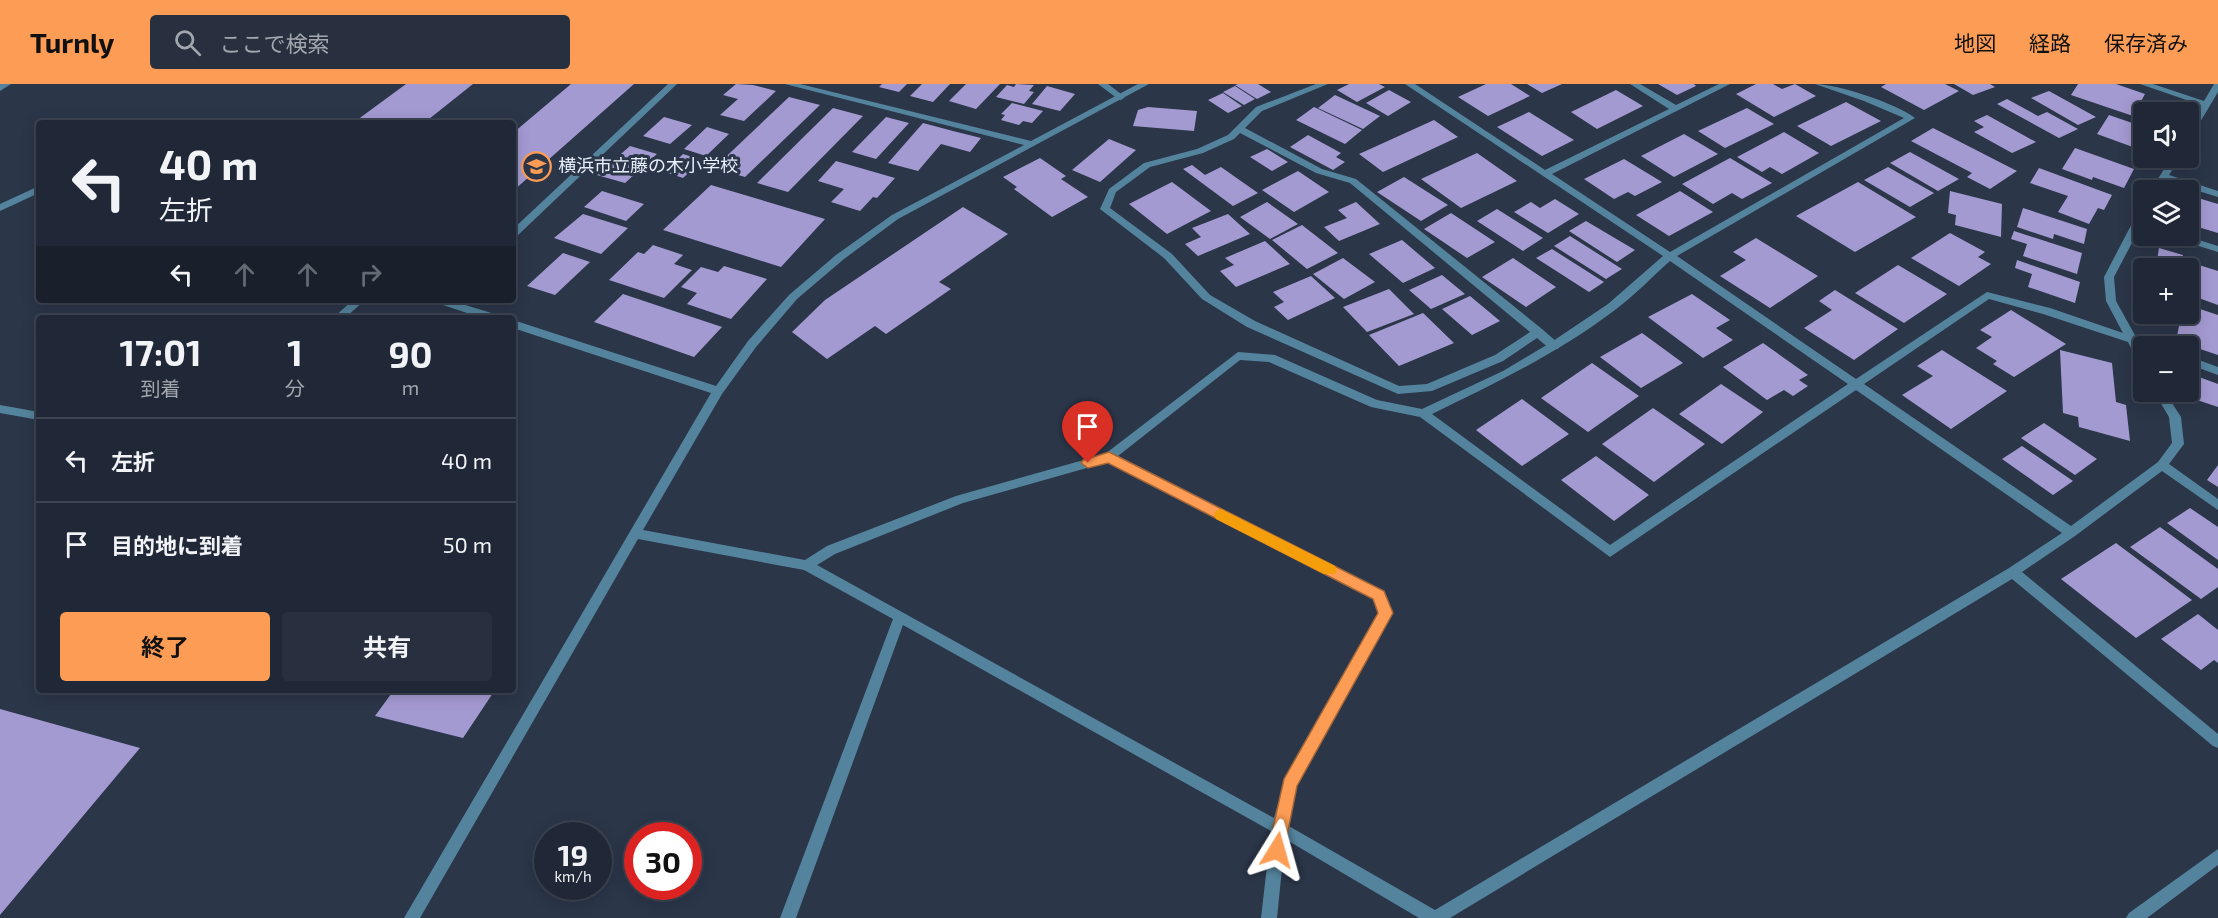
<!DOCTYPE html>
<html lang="ja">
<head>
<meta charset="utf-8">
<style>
	body { margin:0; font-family:"Exo 2","Noto Sans JP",sans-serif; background:#28303f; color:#f1f3f6; height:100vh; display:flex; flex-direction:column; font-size:22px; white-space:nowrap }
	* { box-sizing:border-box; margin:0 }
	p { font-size:20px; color:#a2a6ad }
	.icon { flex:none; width:33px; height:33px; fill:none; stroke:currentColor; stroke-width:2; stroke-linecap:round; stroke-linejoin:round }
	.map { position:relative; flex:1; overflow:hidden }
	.sheet { position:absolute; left:36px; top:231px; width:480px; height:378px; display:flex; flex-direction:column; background:#202837; border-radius:6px; box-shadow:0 3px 15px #0003,0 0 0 2px #3d4452 }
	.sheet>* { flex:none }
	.hud { position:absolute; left:36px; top:36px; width:480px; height:183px; border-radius:6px; box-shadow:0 3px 15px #0003,0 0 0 2px #3d4452; background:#202837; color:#f1f3f6; overflow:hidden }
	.tools { position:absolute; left:2133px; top:18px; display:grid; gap:12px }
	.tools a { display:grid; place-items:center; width:66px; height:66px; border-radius:6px; background:#202837; box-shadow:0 3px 15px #0003,0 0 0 2px #3d4452; font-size:30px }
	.speed { position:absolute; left:534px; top:738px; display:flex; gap:12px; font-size:30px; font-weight:700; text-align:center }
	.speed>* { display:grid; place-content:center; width:78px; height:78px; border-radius:50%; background:#202837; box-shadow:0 3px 15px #0003,0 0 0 2px #3d4452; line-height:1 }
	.speed small { font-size:15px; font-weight:400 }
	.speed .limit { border:9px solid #d22; background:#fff; color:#111 }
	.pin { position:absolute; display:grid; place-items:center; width:51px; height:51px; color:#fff; margin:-62px -26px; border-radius:50% 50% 50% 0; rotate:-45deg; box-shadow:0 0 6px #0007 }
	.pin .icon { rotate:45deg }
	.me { position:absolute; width:66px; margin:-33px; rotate:8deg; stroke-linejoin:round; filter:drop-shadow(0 0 4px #0008) }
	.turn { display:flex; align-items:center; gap:21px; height:126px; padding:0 24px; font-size:27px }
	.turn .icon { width:78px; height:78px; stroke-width:2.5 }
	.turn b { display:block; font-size:42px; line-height:51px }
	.lanes { display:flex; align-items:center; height:57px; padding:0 24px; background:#0003; justify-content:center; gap:30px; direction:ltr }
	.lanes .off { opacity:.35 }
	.eta { display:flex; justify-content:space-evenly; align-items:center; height:102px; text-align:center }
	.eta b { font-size:36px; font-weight:700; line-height:42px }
	.cta { display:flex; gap:12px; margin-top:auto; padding:12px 24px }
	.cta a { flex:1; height:69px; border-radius:6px; background:#fd9d55; color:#111; font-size:24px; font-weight:700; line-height:69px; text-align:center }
	.cta a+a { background:#28303f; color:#f1f3f6 }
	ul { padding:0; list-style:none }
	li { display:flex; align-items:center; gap:18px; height:84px; padding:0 24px; border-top:2px solid #3d4452 }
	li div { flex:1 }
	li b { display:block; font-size:22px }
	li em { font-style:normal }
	header { display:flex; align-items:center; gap:36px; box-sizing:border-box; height:84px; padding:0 30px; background:#fd9d55; color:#111 }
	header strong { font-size:28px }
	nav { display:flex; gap:33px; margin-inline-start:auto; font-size:21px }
	.search { width:420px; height:54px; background:#28303f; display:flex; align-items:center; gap:15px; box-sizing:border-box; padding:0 21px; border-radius:6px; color:#a2a6ad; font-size:22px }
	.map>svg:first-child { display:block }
	.building { fill:#a49ad2 }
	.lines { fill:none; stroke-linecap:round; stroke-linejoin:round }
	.lane { fill:#54849d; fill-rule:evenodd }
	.street { fill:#54849d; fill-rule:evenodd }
	.route { fill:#fd9d55; stroke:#a46637; stroke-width:1.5 }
	.slow { fill:#f59e0b }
	.labels { text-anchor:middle; stroke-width:6; stroke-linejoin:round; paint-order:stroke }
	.far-poi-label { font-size:18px; fill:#e8effc; stroke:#2b3649; text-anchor:start }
</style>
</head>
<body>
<header>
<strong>Turnly</strong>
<div class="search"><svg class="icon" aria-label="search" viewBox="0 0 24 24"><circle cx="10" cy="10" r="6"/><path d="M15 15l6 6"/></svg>ここで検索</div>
<nav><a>地図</a><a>経路</a><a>保存済み</a></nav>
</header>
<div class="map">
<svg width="2218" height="834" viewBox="0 0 2218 834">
	<rect width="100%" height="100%" fill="#2b3649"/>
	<path class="building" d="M406 0H473L424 39H353Z
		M571 0H634L513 107V49Z
		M736 0 753 1 776 7 744 37 720 31 738 15 723 11Z
		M882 0H907L899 8 879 3Z
		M922 0H950L933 18 910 12Z
		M966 0H1000L976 25 949 17Z
		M1016 0 1034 1 1029 7 1034 8 1024 20 996 13 1007 1 1014 3Z
		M1238 0H1258L1271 8 1257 15 1235 1Z
		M1349 0H1379L1385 3 1357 18 1337 6Z
		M1486 0H1511L1530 12 1488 32 1458 13Z
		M1527 0H1562L1542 9Z
		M1658 0H1694L1696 2 1677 11Z
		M1756 0H1773L1782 5 1795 0 1816 12 1774 33 1736 10Z
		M1886 0H1945L1959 7 1924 26 1881 3Z
		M1954 0H1990L1995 3 1973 11Z
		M2078 0H2116L2145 10 2133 32 2071 11Z
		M1047 2 1075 10 1060 27 1032 20Z
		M1235 2 1255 15 1244 21 1223 8Z
		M1389 6 1411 18 1388 32 1366 19Z
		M1616 6 1643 22 1597 45 1571 28Z
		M2049 7 2096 33 2078 41 2031 14Z
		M1223 9 1242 22 1228 29 1208 16Z
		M1335 11 1380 32 1363 45 1318 24Z
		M789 13 820 21 745 93 714 84Z
		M2007 15 2038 32 2047 28 2078 45 2059 54 1997 20Z
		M1846 18 1881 37 1831 62 1797 42Z
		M1012 19 1043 27 1032 39 1023 37 1019 41 1001 36 1005 31 1001 30Z
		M1148 23 1197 27 1194 47 1133 42 1138 26Z
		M1314 23 1362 46 1345 60 1296 36Z
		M833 24 863 32 788 108 757 99Z
		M1747 24 1774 40 1725 64 1698 47Z
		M1529 28 1574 56 1542 72 1497 43Z
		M1987 31 2036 58 2012 69 1974 48 1984 43 1974 37Z
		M2109 31 2144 43V61L2141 66 2097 50Z
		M664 33 692 41 670 60 643 52Z
		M886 33 909 39 876 75 852 68Z
		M1434 36 1458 53 1383 88 1359 70Z
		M923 39 953 47 981 54 970 68 941 60 918 87 888 79Z
		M707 43 729 50 706 72 684 65Z
		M1933 44 2017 87 1990 105 1967 93 1972 89 1911 57Z
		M1784 48 1819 69 1782 90 1770 83 1762 88 1737 73Z
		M1684 50 1718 70 1674 93 1641 72Z
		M1308 51 1341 69 1336 73 1345 78 1333 86 1290 63Z
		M1109 55 1136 66 1100 98 1072 86Z
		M630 62 657 70 625 99 597 91Z
		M2075 64 2134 85 2124 104 2093 93 2092 96 2062 85Z
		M1267 65 1288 78 1272 87 1250 73Z
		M1910 68 1959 95 1938 107 1890 79Z
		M1477 69 1517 97 1461 124 1421 95Z
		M683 70 702 76 683 94 665 88Z
		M1040 74 1066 92 1061 95 1088 113 1052 133 1014 105 1017 103 1003 93Z
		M1730 74 1772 99 1742 115 1732 109 1713 120 1682 100Z
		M1624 75 1662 98 1635 112 1628 108 1614 115 1584 95Z
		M836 77 895 94 877 114 873 113 860 127 831 118 844 105 818 97Z
		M1192 81 1205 91 1221 83 1258 109 1233 122 1183 85Z
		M1888 83 1934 109 1910 123 1864 96Z
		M2039 84 2112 111 2104 126 2098 124 2089 140 2058 128 2068 112 2030 99Z
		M1298 87 1329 108 1294 128 1262 106Z
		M1404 93 1448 121 1421 137 1377 108Z
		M1172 98 1211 127 1167 150 1129 120Z
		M1858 98 1916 133 1855 168 1796 132Z
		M711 101 825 135 781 183 663 146Z
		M602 107 644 120 626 137 584 123Z
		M1680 107 1713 128 1669 152 1636 131Z
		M1950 107 2002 120 2001 153 1955 141 1956 131 1948 129Z
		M2188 111 2218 120V149L2188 140Z
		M1555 115 1579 130 1548 149 1514 128 1531 118 1540 124Z
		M1267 118 1298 140 1270 155 1240 133Z
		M1356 118 1380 140 1339 157 1324 143 1347 134 1338 126Z
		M963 123 1008 150 939 198 951 205 886 250 875 242 827 275 792 248 825 216Z
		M2023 124 2087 145 2084 160 2054 150 2053 155 2017 143Z
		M1497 125 1543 154 1523 167 1477 137Z
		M1451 129 1495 158 1467 174 1424 145Z
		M583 130 628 144 601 170 554 154Z
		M1228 130 1250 150 1198 172 1185 160 1201 153 1192 144Z
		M1586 137 1635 166 1617 178 1569 147Z
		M1302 141 1338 169 1307 185 1272 156Z
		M2014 147 2082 169 2077 190 2023 172 2027 160 2011 155Z
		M1950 149 1985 168 1978 173 1991 180 1959 202 1911 174Z
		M1570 152 1622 185 1606 195 1554 162Z
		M1756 154 1818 192 1770 224 1720 192 1746 176 1733 168Z
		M1402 156 1435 184 1403 199 1369 170Z
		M1265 157 1290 180 1236 203 1220 187 1234 181 1225 174Z
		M653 161 683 171 674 180 692 186 664 214 609 196 638 168 644 170Z
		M2159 164 2183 171 2181 184H2144V195L2139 194 2143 172 2157 176Z
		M1552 165 1604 198 1589 208 1536 174Z
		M563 169 590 178 555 211 527 202Z
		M1343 174 1375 198 1344 215 1313 190Z
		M1513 174 1556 203 1526 223 1482 193Z
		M2017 176 2080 198 2075 219 2028 203 2032 190 2015 184Z
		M1898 181 1947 210 1904 239 1855 209Z
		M2199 181 2218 187V221L2193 212Z
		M724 182 767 195 731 235 687 220 697 209 681 203 701 183 718 188Z
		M1442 191 1465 210 1431 225 1409 206Z
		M1311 192 1335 214 1288 236 1274 223 1284 218 1273 208Z
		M1389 205 1414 230 1367 248 1343 223Z
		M1835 206 1898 245 1854 276 1804 244 1832 226 1819 217Z
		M623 210 722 243 694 273 594 238Z
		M1692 210 1730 236 1716 244 1733 256 1703 274 1648 233Z
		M1470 212 1500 237 1472 251 1442 225Z
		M2197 224 2218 231V271L2176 257 2181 232 2194 237Z
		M2011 226 2066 260 2014 293 1993 280 1997 277 1976 264 1992 253 1980 246Z
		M1423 229 1454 259 1399 282 1369 251Z
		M1642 249 1683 279 1641 304 1600 273Z
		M1763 259 1808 291 1799 296 1808 302 1793 312 1784 306 1767 316 1723 283Z
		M1942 266 2007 307 1951 345 1902 311 1933 292 1917 282Z
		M2060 266 2112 279 2116 318 2126 321 2130 357 2079 343 2078 333 2063 329Z
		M1592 279 1639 312 1588 348 1541 314Z
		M2199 293 2218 300V323L2197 316Z
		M1721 300 1763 328 1722 360 1679 330Z
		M1522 315 1569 350 1522 382 1476 346Z
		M1653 324 1705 360 1654 398 1602 360Z
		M2044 339 2097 375 2075 391 2021 354Z
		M2022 362 2073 397 2053 411 2002 375Z
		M1596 372 1649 411 1614 437 1561 396Z
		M2218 381V403L2207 396Z
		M2190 424 2218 443V476L2167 439Z
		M2160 443 2218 485V503L2201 515 2130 463Z
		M2116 459 2192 516 2136 554 2061 495Z
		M2198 530 2218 546V579L2214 576 2201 586 2161 555Z
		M394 606H495L463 654 375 632Z
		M0 625 140 664 0 831Z"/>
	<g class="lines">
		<path class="lane" d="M1098 0H1108L1125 13 1121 16 1118 15Z
			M1316 0H1328L1262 27 1245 44 1322 85 1356 95 1542 245 1558 259 1559 262 1558 265H1550L1537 254 1503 277 1432 307 1398 310 1247 243 1202 215 1164 174 1100 125 1109 105 1144 79 1197 65 1228 51 1256 23ZM1240 49 1316 89 1350 99 1530 248 1495 271 1427 300 1399 302 1255 237 1210 211 1172 170 1110 124 1116 108 1150 83 1203 69 1234 55Z
			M0 321 39 328V336L0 329Z"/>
		<path class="street" d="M0 0H11L0 7Z
			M668 0H677L516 153 513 154V145Z
			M785 0H800L1031 57 1138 0H1149L898 135 844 175 797 215 756 263 722 310 643 446 805 476 827 462 956 412 1105 370 1238 268 1275 271 1377 316 1422 325 1503 287 1550 259 1608 220 1663 172 1405 0H1415L1545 86 1669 25 1630 0H1640L1676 21 1719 0H1730L1552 90 1670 168 1904 34 1864 17 1815 0C1837 0 1898 20 1915 34L1677 172 1856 295 1987 208 2050 224 2123 249 2106 217 2104 193 2139 126 2144 123V136L2114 193 2116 217 2136 253 2154 259 2155 262 2141 263 2144 268V283L2140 282 2128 258 2043 230 1989 215 1864 300 2071 442 2158 378 2172 359 2169 333 2154 308H2165L2181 333 2184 360 2169 380 2218 415V426L2162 387 2075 452 2022 488 2218 650V664L2213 662 2012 495 1450 834H1419L1285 755 1277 834H1261L1271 747 903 541 796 834H780L893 535 804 486 638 455 420 834H404L711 309 513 244V236L716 302 748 257 789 211 836 171 892 131 1024 61ZM1670 177 1848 300 1610 461 1432 330C1496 299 1558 269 1615 226 1635 211 1652 193 1670 177ZM1240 276 1269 278 1371 323 1420 333 1610 473 1856 306 2062 449 2009 484 1435 826 1287 741 1297 702 1392 529 1384 507 1118 372ZM1108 378 1374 514 1379 529 1285 695 1274 734 817 481 835 470 963 419Z
			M2140 0H2153L2204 17 2214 0H2218V8L2193 50 2188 53V42L2201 21Z
			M2171 74H2180L2169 91 2218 107V113L2166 97 2159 106H2151Z
			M39 102V109L0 127V120Z
			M2172 152H2186L2218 162V168L2173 154Z
			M353 216H365L345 234H333Z
			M433 216H449L498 231 499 234H482L434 218Z
			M2188 272 2218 283V291L2188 280Z
			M2218 765V781L2147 834H2126L2129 829Z"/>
	</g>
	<path class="route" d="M1109 368 1384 507 1393 529 1297 702 1283 772 1277 775 1271 772 1268 766 1284 695 1378 529 1373 515 1108 379 1088 384 1081 379 1083 376Z"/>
	<path class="slow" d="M1221 425 1335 482 1337 486 1335 490H1324L1216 435 1214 431 1216 427Z"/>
	<defs>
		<symbol id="school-ring" viewBox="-11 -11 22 22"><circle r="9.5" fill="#2b3649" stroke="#fd9d55" stroke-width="1.5"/><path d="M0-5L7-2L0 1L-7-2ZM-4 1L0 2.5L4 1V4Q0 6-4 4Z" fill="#fd9d55"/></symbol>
	</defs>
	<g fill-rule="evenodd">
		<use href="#school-ring" x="520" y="66" width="33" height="33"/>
	</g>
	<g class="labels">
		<g class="far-poi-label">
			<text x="558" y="88">横浜市立藤の木小学校</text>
		</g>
	</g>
</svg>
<div class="tools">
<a><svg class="icon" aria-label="sound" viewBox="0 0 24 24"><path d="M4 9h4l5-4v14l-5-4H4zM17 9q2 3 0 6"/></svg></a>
<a><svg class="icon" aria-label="layers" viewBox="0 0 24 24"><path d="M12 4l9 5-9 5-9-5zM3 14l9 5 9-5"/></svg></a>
<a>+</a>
<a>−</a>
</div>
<div class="speed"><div>19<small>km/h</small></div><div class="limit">30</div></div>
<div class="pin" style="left:1088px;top:379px;background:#d93025"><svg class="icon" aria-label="arrive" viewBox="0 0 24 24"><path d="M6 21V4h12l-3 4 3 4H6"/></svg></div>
<svg class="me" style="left:1277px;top:766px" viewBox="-20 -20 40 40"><path d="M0-17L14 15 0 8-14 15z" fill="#fd9d55" stroke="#fff" stroke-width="4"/></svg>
<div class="hud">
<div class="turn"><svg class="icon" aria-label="left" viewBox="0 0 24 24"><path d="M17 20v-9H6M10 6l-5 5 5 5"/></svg><div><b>40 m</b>左折</div></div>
<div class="lanes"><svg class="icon" aria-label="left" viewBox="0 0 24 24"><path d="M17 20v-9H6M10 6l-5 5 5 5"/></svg><svg class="icon off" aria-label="ahead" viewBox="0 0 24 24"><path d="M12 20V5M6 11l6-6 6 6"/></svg><svg class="icon off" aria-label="ahead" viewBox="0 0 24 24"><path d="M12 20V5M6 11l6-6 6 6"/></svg><svg class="icon off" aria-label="right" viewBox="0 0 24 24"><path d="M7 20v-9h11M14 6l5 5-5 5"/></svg></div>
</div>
<section class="sheet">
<div class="eta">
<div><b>17:01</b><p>到着</p></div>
<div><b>1</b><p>分</p></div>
<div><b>90</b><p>m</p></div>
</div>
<ul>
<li><svg class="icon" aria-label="left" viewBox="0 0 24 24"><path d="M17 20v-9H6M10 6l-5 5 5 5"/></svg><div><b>左折</b></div><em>40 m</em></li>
<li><svg class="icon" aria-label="arrive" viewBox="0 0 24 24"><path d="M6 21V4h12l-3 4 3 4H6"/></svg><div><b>目的地に到着</b></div><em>50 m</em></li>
</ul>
<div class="cta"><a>終了</a><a>共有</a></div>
</section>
</div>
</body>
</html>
